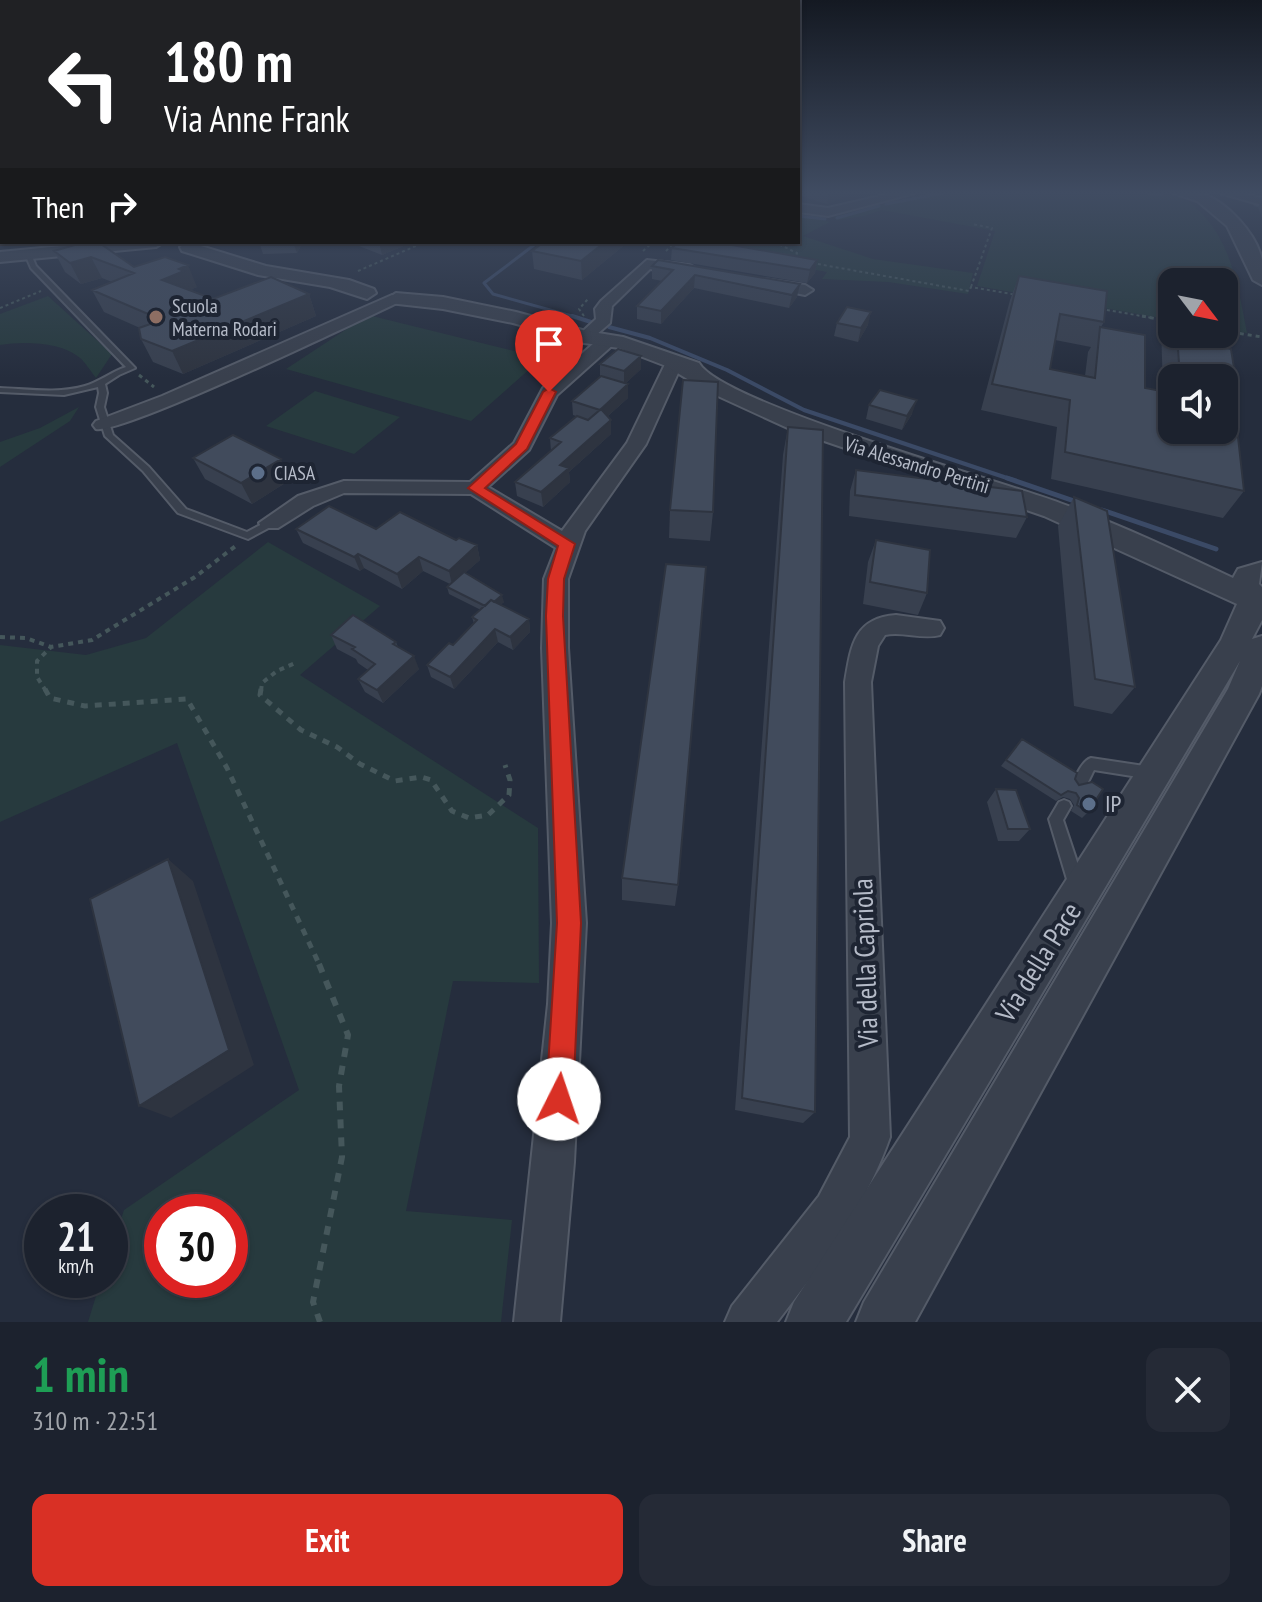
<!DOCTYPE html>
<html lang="en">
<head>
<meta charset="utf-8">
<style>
	body { margin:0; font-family:"PT Sans Narrow",sans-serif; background:#252a36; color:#f1f3f6; height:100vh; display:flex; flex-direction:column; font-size:30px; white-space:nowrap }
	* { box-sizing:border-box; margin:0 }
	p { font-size:26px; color:#a0a4aa }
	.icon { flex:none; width:44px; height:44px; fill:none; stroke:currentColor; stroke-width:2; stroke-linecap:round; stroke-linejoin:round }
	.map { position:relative; height:1322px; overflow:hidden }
	.sheet { display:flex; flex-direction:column; background:#1c222e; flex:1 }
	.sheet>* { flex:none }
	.hud { position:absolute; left:0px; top:0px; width:800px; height:244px; box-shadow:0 2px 6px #0004,0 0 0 2px #3a3f4a; background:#202124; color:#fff; overflow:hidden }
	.needle { width:52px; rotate:122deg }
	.tools { position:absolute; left:1158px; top:268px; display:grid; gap:16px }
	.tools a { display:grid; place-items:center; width:80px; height:80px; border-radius:16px; background:#1c222e; box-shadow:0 2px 6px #0004,0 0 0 2px #3a3f4a; font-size:40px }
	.speed { position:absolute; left:24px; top:1194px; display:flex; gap:16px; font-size:40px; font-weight:700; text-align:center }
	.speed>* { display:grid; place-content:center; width:104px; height:104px; border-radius:50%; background:#1c222e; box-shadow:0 2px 6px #0004,0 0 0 2px #3a3f4a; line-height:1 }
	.speed small { font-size:20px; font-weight:400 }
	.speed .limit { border:12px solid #d22; background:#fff; color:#111 }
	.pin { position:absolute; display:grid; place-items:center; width:68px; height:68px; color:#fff; margin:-82px -34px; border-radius:50% 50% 50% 0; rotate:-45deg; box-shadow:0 0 8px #0007 }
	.pin .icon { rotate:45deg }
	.me { position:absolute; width:88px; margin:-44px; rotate:4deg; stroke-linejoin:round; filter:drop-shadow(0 0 6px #0008) }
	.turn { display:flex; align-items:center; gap:28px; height:168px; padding:0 32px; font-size:36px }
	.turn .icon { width:104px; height:104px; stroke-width:2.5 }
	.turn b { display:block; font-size:56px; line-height:68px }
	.then { display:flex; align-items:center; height:76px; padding:0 32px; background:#0003; gap:16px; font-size:30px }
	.round { display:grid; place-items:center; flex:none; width:84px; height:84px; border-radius:16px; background:#252a36 }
	.overview { display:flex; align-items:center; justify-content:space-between; height:136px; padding:0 32px }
	h1 { font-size:48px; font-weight:800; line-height:60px; color:#1e9e55 }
	.action { display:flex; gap:16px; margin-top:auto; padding:16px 32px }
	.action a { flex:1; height:92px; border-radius:16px; background:#d93025; color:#fff; font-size:32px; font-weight:800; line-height:92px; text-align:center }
	.action a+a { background:#252a36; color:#f1f3f6 }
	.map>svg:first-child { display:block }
	.green { fill:#273a3e; fill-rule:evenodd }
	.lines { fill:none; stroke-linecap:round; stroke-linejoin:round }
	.stream-far2 { stroke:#3b4a66; stroke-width:3 }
	.stream-far1 { stroke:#3b4a66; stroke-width:4 }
	.stream { stroke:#3b4a66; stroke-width:5 }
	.service-casing { stroke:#545b68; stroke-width:4 }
	.minor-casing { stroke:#545b68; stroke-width:4 }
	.tertiary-casing { stroke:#545b68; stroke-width:4 }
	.path-far4 { stroke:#45575b; stroke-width:2; stroke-dasharray:3 3; stroke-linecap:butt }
	.path-far3 { stroke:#45575b; stroke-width:3; stroke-dasharray:4 4; stroke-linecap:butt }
	.path-far2 { stroke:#45575b; stroke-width:4; stroke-dasharray:5 5; stroke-linecap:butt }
	.path-far1 { stroke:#45575b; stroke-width:5; stroke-dasharray:7 7; stroke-linecap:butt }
	.path { stroke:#45575b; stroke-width:6; stroke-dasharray:9 9; stroke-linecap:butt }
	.service { fill:#39404d; fill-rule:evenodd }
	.minor { fill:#39404d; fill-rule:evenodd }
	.tertiary { fill:#39404d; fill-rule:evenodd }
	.wall { fill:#38404f; fill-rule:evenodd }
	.shaded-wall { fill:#2e3440 }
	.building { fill:#414b5c; stroke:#2e3440; stroke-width:2 }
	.route { fill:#d93025; stroke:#8d1f18; stroke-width:2 }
	.education-dot { fill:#8d6e63; stroke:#1e2533; stroke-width:3 }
	.service-dot { fill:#5c6f8a; stroke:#1e2533; stroke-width:3 }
	.labels { text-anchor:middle; stroke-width:8; stroke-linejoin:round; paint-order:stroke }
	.far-poi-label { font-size:20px; fill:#b5bbc8; stroke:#1e2533; text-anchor:start }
	.far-street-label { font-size:20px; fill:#b5bbc8; stroke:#1e2533 }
	.poi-label { font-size:24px; fill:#b5bbc8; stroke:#1e2533; text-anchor:start }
	.near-street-label { font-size:28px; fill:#b5bbc8; stroke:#1e2533 }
</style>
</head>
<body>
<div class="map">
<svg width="1262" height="1322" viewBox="0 0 1262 1322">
	<rect width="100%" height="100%" fill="#252d3d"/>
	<path class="green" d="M930 193 1177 195C1228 222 1237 280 1247 333L1224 329V282H1172V320L977 286 995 231 882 210 864 216 837 220 833 217Z
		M798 213 830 222 803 236 873 259 973 273 968 294 888 282 822 279 827 272 680 245 683 242H798Z
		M48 296 112 354 96 378C91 372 86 363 80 358 62 342 23 341 0 345V314Z
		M368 315 542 358 471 421 286 369Z
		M315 391 400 417 354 454 266 426Z
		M79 407 70 421 0 467V442L40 428Z
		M268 542 380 606 300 675 538 828 539 983 453 981 406 1211 512 1220 501 1322H88L101 1280H110V1253L124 1210 299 1090 177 743 0 822V645L86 655 146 638ZM162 1212H230V1280H162Z"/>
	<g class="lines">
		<path class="stream-far2" d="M1149 193 1162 195
			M886 204 943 193
			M1255 205 1262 206
			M798 216 825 219
			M837 218 879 206
			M538 242 484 283 493 294 579 318"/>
		<path class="stream-far1" d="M572 316 591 322
			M609 327 650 338 727 370 804 410 1013 480"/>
		<path class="stream" d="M1007 478 1080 503
			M1102 510 1216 549"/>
		<defs>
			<path id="service" d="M28 252 31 254 36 266 135 368 119 375 105 384 107 393 104 407 113 435 149 467 186 509 247 532 270 520 274 521V525L248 539 178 513 143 471 105 436 96 407 99 393 98 387 64 395 0 392V388C27 389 58 394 85 386 99 382 111 372 126 367L31 268 25 254Z
				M1091 758 1151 767 1156 769 1158 773 1156 777 1151 779 1094 770C1089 779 1086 792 1074 788L1072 784C1076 776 1082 761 1091 758Z
				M1064 800 1069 802 1071 806 1063 820 1085 886 1082 891 1077 893 1072 891 1069 886 1049 819 1059 802Z"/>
			<path id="minor" d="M893 193H915L828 216 798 212V204L828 208Z
				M1173 193H1196L1203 197 1197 201Z
				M1220 193H1240L1262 198V205Z
				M647 260 690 265 697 269 690 273 650 269 612 306 610 323 596 335H584L582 332 596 319 595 309 601 301Z
				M764 279 805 285 813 290 805 295 759 286V280Z
				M392 295 397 297V303C357 322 121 435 96 429L93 425 96 421 162 396Z
				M608 335 616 340 614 344 557 395 529 450 488 487 562 531 627 443 668 358 674 357 683 362 646 444 585 531 568 579V648L586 923 574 1162 560 1322H514L548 1004 552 923 542 648 544 579 556 548 471 494 344 493 313 506 278 528H262L259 523 298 496 344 481 470 482 514 443 543 388 602 336Z
				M896 615 940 621 944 628 940 635C922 640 903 631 885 635L878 646 871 682 890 1137C865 1208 822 1263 777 1322H725L732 1306 819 1196 850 1137 845 682C851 646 854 618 896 615Z"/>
			<path id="tertiary" d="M1203 194C1227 202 1257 234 1262 260 1262 268 1262 277 1262 285L1253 280 1227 226 1195 199Z
				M103 242H164L156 247 0 262V252Z
				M188 242 266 266 349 280 374 289 376 293 367 299 330 287 258 275 182 251 180 247Z
				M396 293 443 297 516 312 586 331 623 337 699 363C721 403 1001 481 1060 503 1119 524 1176 551 1233 578L1238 569 1262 562 1259 584 1262 587V620L1252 639 1262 636V686L1259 694 915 1322H856L864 1302 1228 689 1240 661 846 1322H786L794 1302 1221 640 1237 604 1044 516 792 430 707 391 666 366 619 348 584 343 513 323 443 309 389 303 387 299Z"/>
		</defs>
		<use href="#service" class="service-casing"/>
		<use href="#minor" class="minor-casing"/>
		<use href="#tertiary" class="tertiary-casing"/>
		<path class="path-far4" d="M774 242 797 253 795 260
			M643 251 653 242
			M666 251 675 242
			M812 263 969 291 971 287 1017 295
			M358 271 425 242
			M971 287 992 228 972 224
			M0 308 41 291
			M1101 309 1153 318
			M584 316 579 309 588 299"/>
		<path class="path-far3" d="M1142 316 1172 322
			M1224 331 1262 337
			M139 375 154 387"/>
		<path class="path-far2" d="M0 637 26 638 51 647 92 640 195 577 237 545
			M46 691 37 677V661L51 647
			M261 691 262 683 277 671 295 663"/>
		<path class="path-far1" d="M45 689 50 698 85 706 187 699 227 768 320 966
			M261 689 260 695 301 730 337 747 360 764 395 781 421 777 431 780 452 811 469 818 488 815 509 795 510 780 505 765"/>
		<path class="path" d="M319 964 348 1035 339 1086 342 1157 313 1302 320 1322"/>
		<use href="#service" class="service"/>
		<use href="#minor" class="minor"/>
		<use href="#tertiary" class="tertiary"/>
	</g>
	<path class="wall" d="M798 193H852L827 204 798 195Z
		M1262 200V218L1258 207Z
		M85 242 134 267 197 287 192 289 193 291 213 299 309 294 316 316 183 374 153 362 141 339 140 328 104 312 92 290 112 282 102 278 81 284 65 272 54 251Z
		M259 242H303L297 253 263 254Z
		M349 242H413L382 255Z
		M544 242H628L582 280 534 269 532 251Z
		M672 248 817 260 815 273 807 283 671 260Z
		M652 266 797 297 789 308 694 288 661 324 637 319V306L662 281 652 279Z
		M1019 276 1104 322 1101 327 1145 388 1163 391 1161 326 1172 306V334H1207V345L1238 393 1233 400 1244 491 1223 518 1051 479 1057 427 981 410 1010 300ZM1055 340 1091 347 1088 352 1085 376 1050 369ZM1172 378H1224L1172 430Z
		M837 323 868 325 858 342 834 336Z
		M600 364 641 369 626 383 628 398 608 416 611 420V434L569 472 570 482 543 507 517 496 515 482 551 451 550 438 576 416 573 415 572 401 600 377Z
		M869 405 912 414 902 430 866 419Z
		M788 427 815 1112 803 1123 735 1110 783 455Z
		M193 458 290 480 252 504 205 479Z
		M856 470 1027 517 1016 538 849 516 850 491Z
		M1074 497 1135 687 1112 714 1074 706 1058 526Z
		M670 510 713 512 710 541 669 538Z
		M296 529H376L456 540 477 545 480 560 465 573 504 602 500 605 529 619 530 632 513 650 498 642 454 689 431 677 427 665 453 645 474 624 472 617 481 610 449 594 447 587 450 584 423 571 402 589 364 568 360 571 303 543Z
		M876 540 927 593 918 615 863 604 868 562Z
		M331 635 396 642 398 647 419 669 383 703 365 692 358 679 368 670 358 663 356 659 337 649Z
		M1022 739 1075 779 1088 812 1082 818 1071 811 1074 805 1070 799 1063 797 1056 801 1001 766Z
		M996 789 1030 829 1019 841H998L987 802Z
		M622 878 678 885 675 906 622 900Z"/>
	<path class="shaded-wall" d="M829 193H852L827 204Z
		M2 222V238H0V223Z
		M27 242H62L29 245Z
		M293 242H303L297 253Z
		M379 242H413L382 255Z
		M605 242H628L582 280 581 261Z
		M91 257 102 278 81 284 70 263Z
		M817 260 815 273 807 283 810 270Z
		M188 265 197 287 192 289 194 293 162 280 179 269Z
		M695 275 694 288 661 324V311Z
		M800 284 797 297 789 308 792 295Z
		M309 294 316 316 183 374 172 351Z
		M871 312 868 325 858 342 861 328Z
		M641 356V369L624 385V371Z
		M628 384V398L600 423V410Z
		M917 400 912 414 902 430 907 416Z
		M611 420V434L569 472 570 482 543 507 541 492 560 465Z
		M281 459 290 480 252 504 241 483Z
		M477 545 480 560 452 585 449 571Z
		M358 554 364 568 360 571 354 557Z
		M419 557 423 571 402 589 397 574Z
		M502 595 504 602 489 614 487 607Z
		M529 619 530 632 513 650 510 637Z
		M495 629 498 642 454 689 450 677Z
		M414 656 419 669 383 703 377 690Z
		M168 859 193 881 254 1065 171 1118 139 1106Z"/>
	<path class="building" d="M0 193H2V222L0 223Z
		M85 242H98L134 267 165 257 188 265 179 269 184 271 162 280 213 299 271 277 309 294 172 351 141 339 139 328 162 320 92 290 134 273 91 257 70 263 54 251Z
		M544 242H605L581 261 532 251Z
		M678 242H715L817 260 810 270 672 248Z
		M658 260 800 284 792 295 695 275 661 311 637 306 673 270 652 266Z
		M1019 276 1107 291 1104 322 1060 314 1050 369 1095 378 1100 327 1145 335V388L1172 393V430H1224V378H1180L1177 334H1207V345L1231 349 1238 393 1233 392 1244 491 1065 452 1070 400 992 384Z
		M847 307 871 312 861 328 837 323Z
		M618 349 641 356 624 371 600 364Z
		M601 376 628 384 600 410 572 401Z
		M683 380 718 382 713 512 670 510Z
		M880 390 917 400 907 416 869 405Z
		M601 409 611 420 560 465 569 468 541 492 515 482 561 442 550 438 577 416 588 420Z
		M788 427 823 430 815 1112 742 1098Z
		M233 435 281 459 241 483 193 458Z
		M856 470 1022 491 1027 517 855 495Z
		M1074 497 1107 511 1135 687 1095 679Z
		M329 506 376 529 400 512 456 540 459 538 477 545 449 571 419 557 397 574 358 554 354 557 296 529Z
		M876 540 930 550 927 593 870 582Z
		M666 564 706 567 678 885 622 878Z
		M464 572 502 595 494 602 491 600 485 606 447 587Z
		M491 600 529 619 510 637 495 629 450 677 427 665 449 643 453 645 477 620 472 617Z
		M353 615 396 642 393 644 414 656 377 690 358 679 375 664 352 649 355 647 331 635Z
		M1022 739 1077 773 1075 779 1079 785 1092 782 1103 789 1088 812 1077 805 1079 798 1076 793 1068 791 1061 795 1006 760Z
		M996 789 1016 790 1030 829H1008Z
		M168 859 229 1050 139 1106 90 899Z"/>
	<linearGradient id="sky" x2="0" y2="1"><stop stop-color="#141922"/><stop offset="0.51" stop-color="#404c62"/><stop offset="1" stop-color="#404c62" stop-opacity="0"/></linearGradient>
	<rect width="1262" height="378" fill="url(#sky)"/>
	<path class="route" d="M549 388 556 392 527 449 485 488 575 544 564 579 563 616 581 923 573 1099 569 1109 559 1113 550 1109 546 1099 557 923 546 616 548 579 558 546 468 488 516 444 543 392Z"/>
	<circle class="education-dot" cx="156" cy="317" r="8"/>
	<g class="service-dot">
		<circle cx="258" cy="473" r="8"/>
		<circle cx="1089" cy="804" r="8"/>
	</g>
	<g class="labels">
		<g class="far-poi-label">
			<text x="172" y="313">Scuola<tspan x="172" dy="23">Materna Rodari</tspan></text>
			<text x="274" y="480">CIASA</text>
		</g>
		<g class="far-street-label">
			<text transform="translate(917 465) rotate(17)" y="7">Via Alessandro Pertini</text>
		</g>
		<g class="poi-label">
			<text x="1105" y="812">IP</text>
		</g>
		<g class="near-street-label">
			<text transform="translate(1038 962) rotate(-58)" y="10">Via della Pace</text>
			<text transform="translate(865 963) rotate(-92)" y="10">Via della Capriola</text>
		</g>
	</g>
</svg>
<div class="tools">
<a><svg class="needle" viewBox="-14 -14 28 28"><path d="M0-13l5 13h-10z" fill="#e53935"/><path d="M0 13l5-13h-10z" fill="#a0a4aa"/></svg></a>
<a><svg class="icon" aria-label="sound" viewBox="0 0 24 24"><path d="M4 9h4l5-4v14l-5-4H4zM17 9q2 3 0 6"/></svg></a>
</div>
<div class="speed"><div>21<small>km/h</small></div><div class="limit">30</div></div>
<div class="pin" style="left:549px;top:392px;background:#d93025"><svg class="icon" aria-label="arrive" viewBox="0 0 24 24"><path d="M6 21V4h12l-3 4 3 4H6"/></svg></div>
<svg class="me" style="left:559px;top:1099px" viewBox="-20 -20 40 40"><circle r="19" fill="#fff"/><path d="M0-13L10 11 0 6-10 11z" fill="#d93025"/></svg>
<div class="hud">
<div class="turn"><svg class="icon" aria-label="left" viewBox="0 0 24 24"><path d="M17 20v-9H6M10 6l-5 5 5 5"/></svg><div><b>180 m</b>Via Anne Frank</div></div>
<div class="then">Then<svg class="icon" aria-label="right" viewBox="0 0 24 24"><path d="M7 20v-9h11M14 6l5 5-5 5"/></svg></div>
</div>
</div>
<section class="sheet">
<div class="overview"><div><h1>1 min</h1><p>310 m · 22:51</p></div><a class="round"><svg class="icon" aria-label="close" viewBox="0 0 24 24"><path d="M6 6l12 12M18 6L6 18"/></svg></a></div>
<div class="action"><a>Exit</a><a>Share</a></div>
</section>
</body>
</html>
